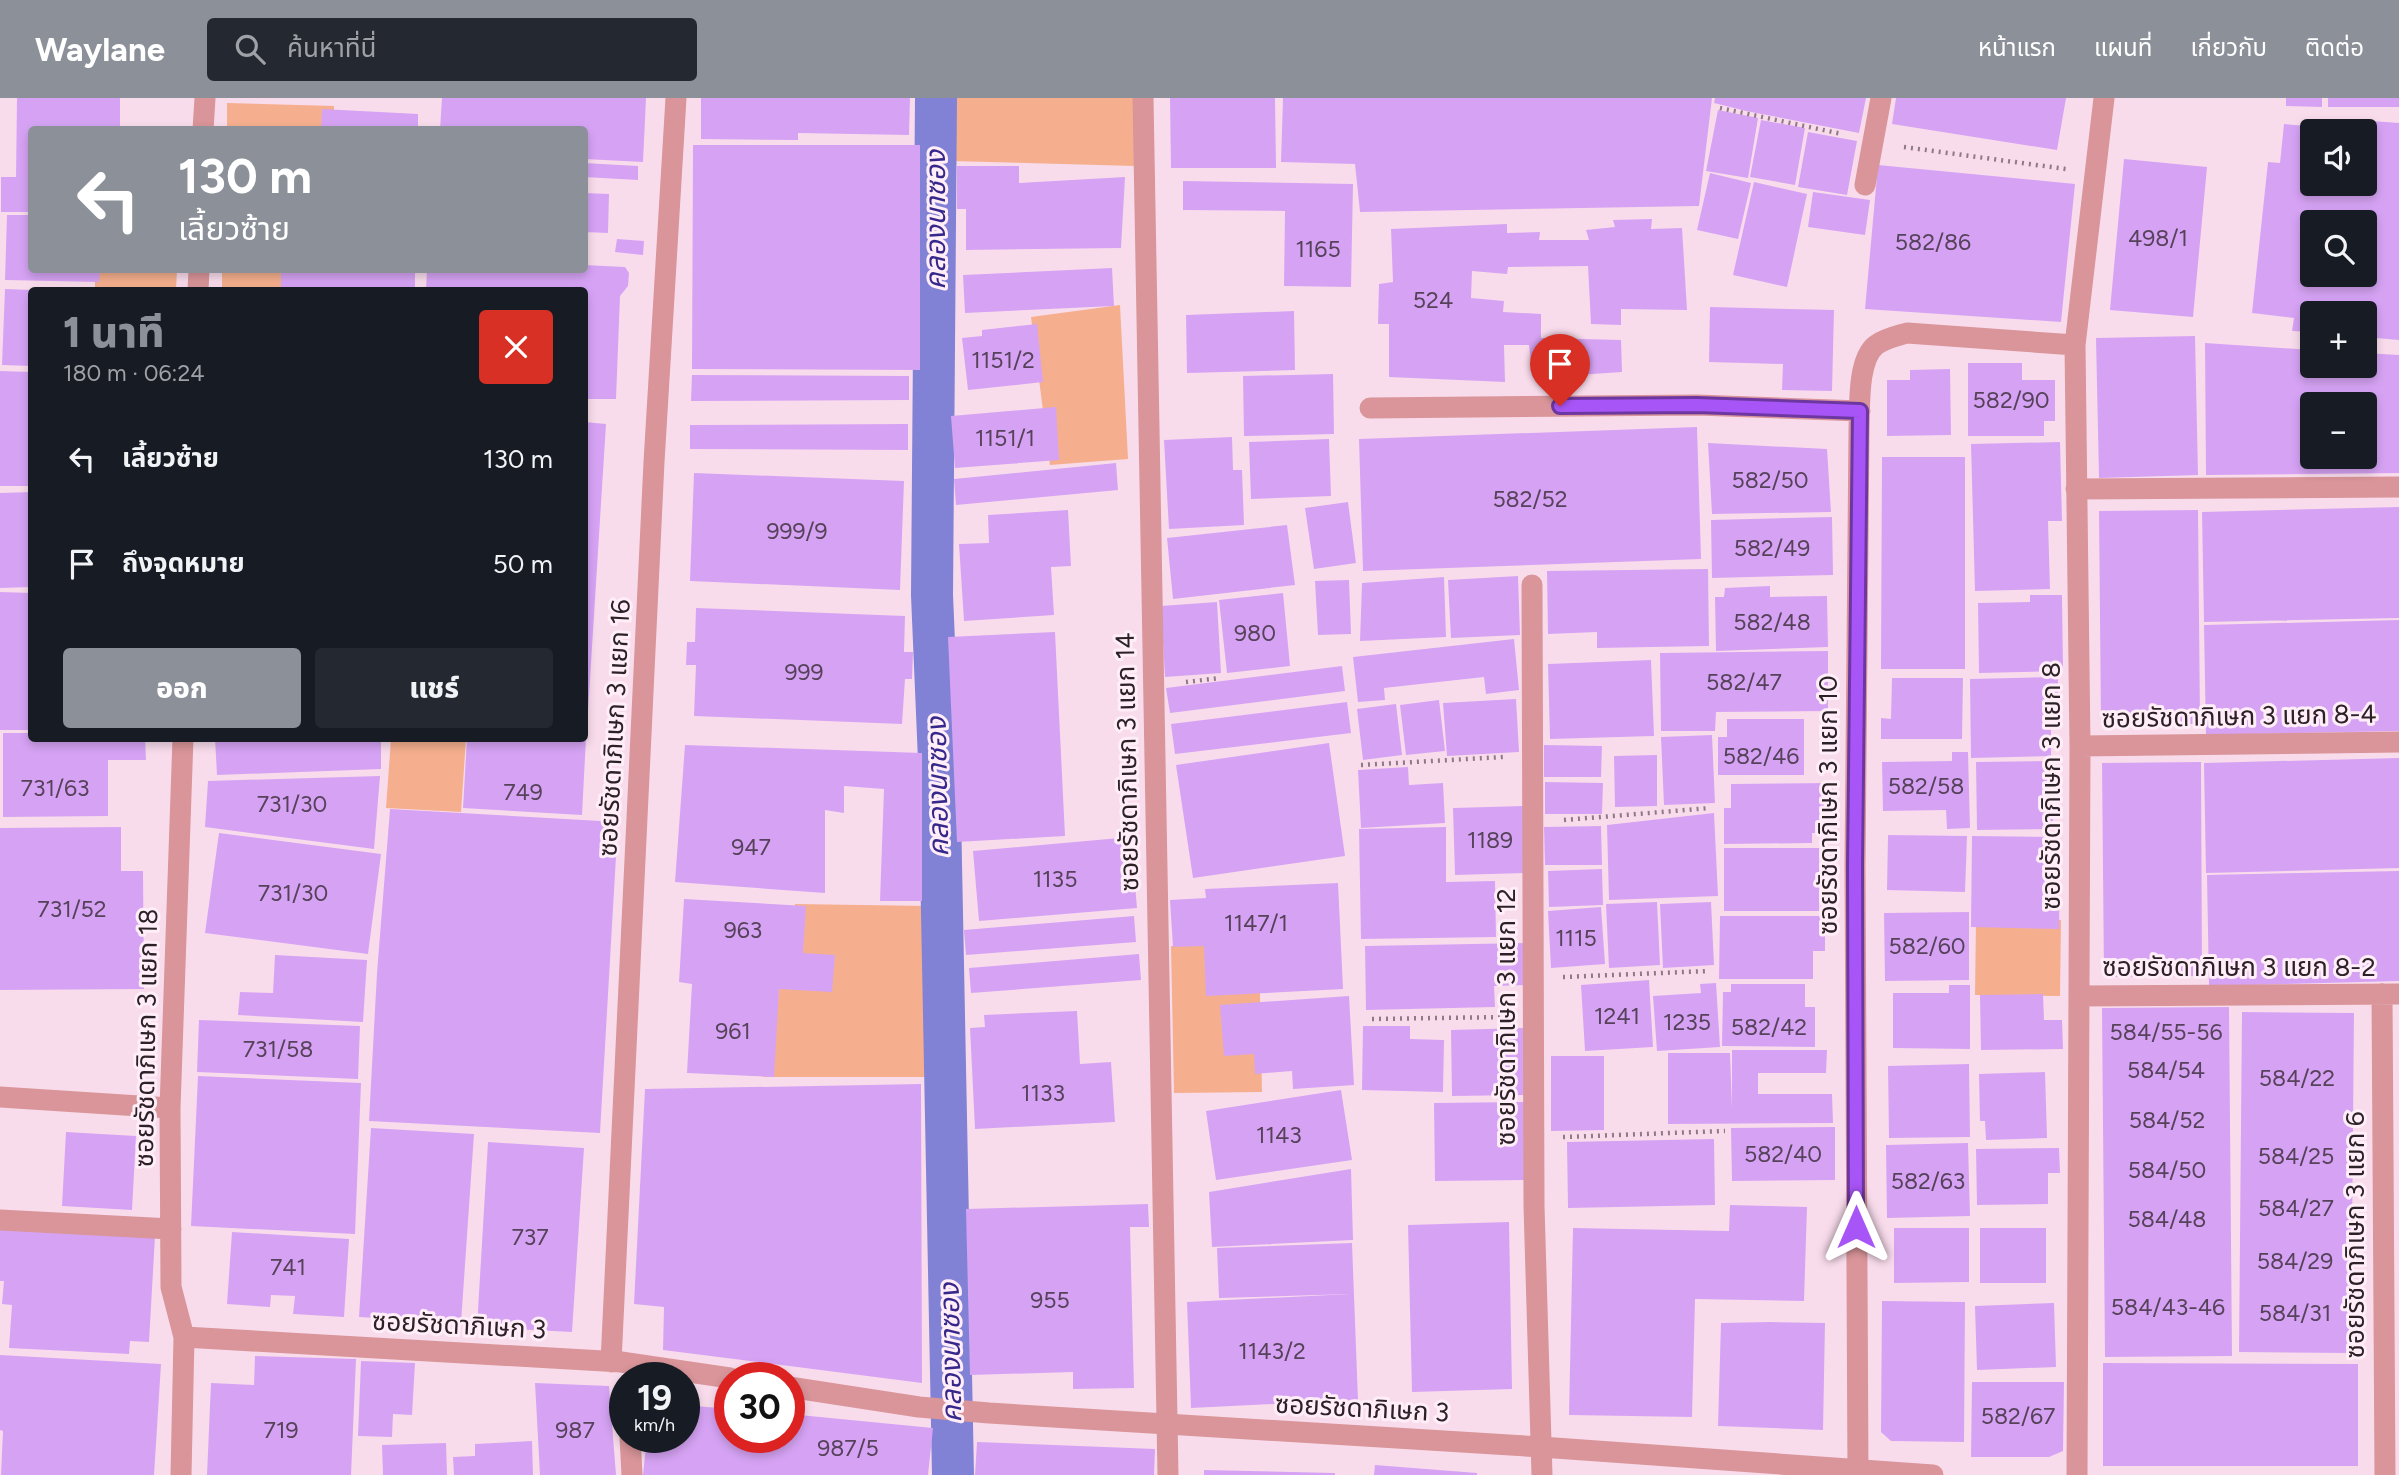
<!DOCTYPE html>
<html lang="th">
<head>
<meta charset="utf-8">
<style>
	body { margin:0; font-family:Figtree,"Noto Sans Thai",sans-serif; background:#242831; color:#f1f3f6; height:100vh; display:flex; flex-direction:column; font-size:26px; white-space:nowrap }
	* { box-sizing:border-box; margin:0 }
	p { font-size:23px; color:#9ea1a6 }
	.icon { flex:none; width:38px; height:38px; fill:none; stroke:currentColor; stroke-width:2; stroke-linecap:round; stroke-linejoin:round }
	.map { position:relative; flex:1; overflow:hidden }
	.panel { position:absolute; left:28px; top:189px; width:560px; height:455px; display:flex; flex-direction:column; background:#171b24; border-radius:7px; box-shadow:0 4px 10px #0003 }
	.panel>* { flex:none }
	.banner { position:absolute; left:28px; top:28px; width:560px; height:147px; border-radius:7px; box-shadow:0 4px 10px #0003; background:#8c9099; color:#fff; overflow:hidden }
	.fabs { position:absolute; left:2300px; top:21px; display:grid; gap:14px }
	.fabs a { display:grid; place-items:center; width:77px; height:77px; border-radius:7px; background:#171b24; box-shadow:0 4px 10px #0003; font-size:35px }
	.speed { position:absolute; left:609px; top:1264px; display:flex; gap:14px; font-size:35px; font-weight:700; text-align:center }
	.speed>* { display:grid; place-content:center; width:91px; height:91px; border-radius:50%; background:#171b24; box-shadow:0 4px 10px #0003; line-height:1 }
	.speed small { font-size:18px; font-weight:400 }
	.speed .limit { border:10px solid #d22; background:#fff; color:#111 }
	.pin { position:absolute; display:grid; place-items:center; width:60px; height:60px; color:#fff; margin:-72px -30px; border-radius:50% 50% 50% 0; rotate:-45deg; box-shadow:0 0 7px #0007 }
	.pin .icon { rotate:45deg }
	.me { position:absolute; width:77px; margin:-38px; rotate:0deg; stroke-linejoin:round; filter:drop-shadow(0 0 5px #0008) }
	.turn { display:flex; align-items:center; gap:24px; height:147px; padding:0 35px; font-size:32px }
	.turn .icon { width:91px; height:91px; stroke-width:2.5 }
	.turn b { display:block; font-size:49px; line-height:60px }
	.round { display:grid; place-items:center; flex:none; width:74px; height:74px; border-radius:7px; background:#242831 }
	.summary { display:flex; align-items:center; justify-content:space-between; height:119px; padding:0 35px }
	h1 { font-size:42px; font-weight:800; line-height:52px; color:#8c9099 }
	.cta { display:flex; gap:14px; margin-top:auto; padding:14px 35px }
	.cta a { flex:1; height:80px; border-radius:7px; background:#8c9099; color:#fff; font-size:28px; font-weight:800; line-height:80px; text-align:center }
	.cta a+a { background:#242831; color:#f1f3f6 }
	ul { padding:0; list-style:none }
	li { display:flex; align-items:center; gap:21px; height:105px; padding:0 35px }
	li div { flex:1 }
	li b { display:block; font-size:26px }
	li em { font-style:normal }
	header { display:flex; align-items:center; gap:42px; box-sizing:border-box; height:98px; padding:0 35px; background:#8c9099; color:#fff }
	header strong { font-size:33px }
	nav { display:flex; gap:38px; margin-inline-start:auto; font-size:24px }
	.search { width:490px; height:63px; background:#242831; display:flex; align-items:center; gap:18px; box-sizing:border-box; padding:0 24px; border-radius:7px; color:#9ea1a6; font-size:26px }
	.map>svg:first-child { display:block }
	.green { fill:#f5af8e }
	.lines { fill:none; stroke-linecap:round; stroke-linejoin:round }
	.canal { stroke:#8182d6; stroke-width:42 }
	.building { fill:#d6a3f4; fill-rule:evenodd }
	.path { stroke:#8d7a84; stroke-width:4.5; stroke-dasharray:2 5; stroke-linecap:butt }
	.minor { stroke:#d99599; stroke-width:21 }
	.route-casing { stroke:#6d37a1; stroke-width:18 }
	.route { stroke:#a855f7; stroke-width:12 }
	.labels { text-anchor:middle; stroke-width:6; stroke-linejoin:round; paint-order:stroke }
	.number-label { font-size:23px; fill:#56425a }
	.street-label { font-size:26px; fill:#2c2127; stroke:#ffedf7 }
	.water-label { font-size:28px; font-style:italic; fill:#35288a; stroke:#ffedf7 }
</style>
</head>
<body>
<header>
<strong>Waylane</strong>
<div class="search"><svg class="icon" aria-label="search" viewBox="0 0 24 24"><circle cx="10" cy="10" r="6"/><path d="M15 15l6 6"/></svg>ค้นหาที่นี่</div>
<nav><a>หน้าแรก</a><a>แผนที่</a><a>เกี่ยวกับ</a><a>ติดต่อ</a></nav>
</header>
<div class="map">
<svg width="2399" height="1377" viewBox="0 0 2399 1377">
	<rect width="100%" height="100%" fill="#f9dcec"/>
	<path class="green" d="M952 0H1135V68L950 63Z
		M227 5 334 8V31L227 32Z
		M95 172H177L176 192H95Z
		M222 172H311L309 192H222Z
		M1120 207 1128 361 1050 367 1031 219Z
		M391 641H466L461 714 386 710Z
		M795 806 929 808 936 979H763Z
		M1976 821 2061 822 2060 898 1975 897Z
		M1259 847 1262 994 1174 995 1171 848Z"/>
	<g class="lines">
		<path class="canal" d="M936 0 932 497 939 662 953 1377"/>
	</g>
	<path class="building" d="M17 0H120V32H32V114H1V79H16Z
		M442 0H646L643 64 584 61V32H440Z
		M701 0H910L909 37 798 35V42L701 41Z
		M1170 0H1275L1276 70H1171Z
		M1283 0H1712L1699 108 1360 114 1355 66 1281 64Z
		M1715 0H1866L1859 35 1746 13 1714 5Z
		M1896 0H2066L2057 52 1892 26Z
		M2286 0H2322V9L2286 8Z
		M2328 0H2399V9H2328Z
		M322 11 418 16V32H321Z
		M1718 12 1758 20 1748 80 1706 73Z
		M2344 21 2399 25V242L2364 239V215H2312V234L2292 233 2294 220 2252 215 2268 64 2280 65 2284 26 2343 31ZM2312 33H2364V86H2312ZM2312 124H2364V177H2312Z
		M1761 22 1805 30 1795 87 1750 79Z
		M1808 34 1857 43 1847 97 1798 89Z
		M693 47H920V272L692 271Z
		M2124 61 2207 69 2193 219 2110 212Z
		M584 65 638 68V82L584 79Z
		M1878 67 2075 86 2061 224 1865 211Z
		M957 68H1019V85L1125 79 1121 150 966 152V111H957Z
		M1710 75 1751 85 1738 141 1697 132Z
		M1183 83 1353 86 1351 189 1284 188 1285 113 1183 112Z
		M1754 84 1807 96 1787 189 1733 177Z
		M1813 94 1870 102 1865 137 1808 129Z
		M584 95 609 96 608 135 584 134Z
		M7 117H32V172H100L99 184 5 182Z
		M1652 121 1651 131 1682 130 1687 212 1621 211V227L1591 226 1588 168 1508 169 1507 176 1472 173 1471 200 1504 203 1503 214 1541 216V240L1621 242 1622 274 1533 280 1529 247H1504L1505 284 1389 279V226H1378L1379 186 1393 184 1391 131 1507 126V135L1540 134 1539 142H1589L1586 132 1615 129 1613 122Z
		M617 141 644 143 643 157 615 154Z
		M584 167 625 169 629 175 628 188 620 198 616 301H584V192H426L427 172H584Z
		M1112 170 1114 208 965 215 963 177Z
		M281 172H415V192H281Z
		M5 191 32 192V268L2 267Z
		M1710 209 1834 212 1832 293 1782 292 1783 266 1709 264Z
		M1294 213 1295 272 1187 275 1186 217Z
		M1037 226 1043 284 968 292 962 240 982 238V232Z
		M2195 238 2198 377 2099 380 2096 240Z
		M2205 245 2312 252V268H2364V255L2399 257V375L2206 377ZM2312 306H2364V359H2312Z
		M1968 265H2022V282H2055V323H2044V338H1968Z
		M1950 271 1951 337 1887 338V282H1910V272Z
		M0 273 32 274V388H0Z
		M1333 276 1334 336 1244 338 1243 278Z
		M692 277 909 278V302L691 303Z
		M1056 309 1059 362 955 370 951 318Z
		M584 324 606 326 587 629H584Z
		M908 326V352L690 351V327Z
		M1697 329 1701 461 1363 473 1359 341Z
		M1232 339 1233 372H1242L1244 427 1169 431 1164 342Z
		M1329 341 1331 398 1251 401 1249 344Z
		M2060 344 2062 423H2048L2050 491 1975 493 1971 346Z
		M1708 345 1827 351 1831 414 1712 416Z
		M1882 359H1965V571H1881Z
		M1116 365 1118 392 956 407 954 381Z
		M694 375 904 383 900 492 690 483Z
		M32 394V489L0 490V395Z
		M1348 404 1356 465 1314 471 1305 410Z
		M2399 409V520L2204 524 2202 414Z
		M1068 412 1071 468 1051 469 1054 517 964 523 959 446 989 445 988 417Z
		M2198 412 2200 626H2101L2099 413Z
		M1832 419 1833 477 1712 480 1711 422Z
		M1287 427 1295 487 1173 501 1167 440Z
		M1708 471 1709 548 1597 550V534L1548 536 1547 473Z
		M1518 478 1520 537 1451 540 1448 482Z
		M1444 479 1446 539 1360 543 1362 485Z
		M1349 482 1351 536 1318 537 1315 483Z
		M1770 488V499L1827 498 1828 549 1716 553 1715 499H1724L1725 490Z
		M0 494 32 495V632H0Z
		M1283 495 1290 568 1227 575 1219 502Z
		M2030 497H2062L2063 573 1979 575 1978 505 2030 504Z
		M1217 504 1221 575 1165 579 1161 508Z
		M696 510 905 518 904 554H913L912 581H905L902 626 694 618 696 567H686L687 544H695Z
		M2399 522V633L2206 637 2204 527Z
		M1055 534 1065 738 957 744 948 539Z
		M1514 541 1519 592 1486 596 1484 579 1384 590 1385 602 1358 604 1353 559Z
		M1828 553V613L1716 614 1715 633H1661L1660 555Z
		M1651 562 1654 638 1550 641 1548 566Z
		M1342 568 1345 593 1170 615 1166 590Z
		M2058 579V612H2051V658L1971 660 1970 581Z
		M1892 580H1963L1962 641H1881V620L1891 621Z
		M1516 601 1519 654 1447 658 1443 605Z
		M1439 602 1445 653 1406 657 1400 607Z
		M1347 604 1351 635 1175 656 1171 626Z
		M1396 606 1402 657 1363 662 1357 611Z
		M1727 621H1804V677H1718V639H1727Z
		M3 635H32V640H145L146 662H108V718L3 719Z
		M1712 637 1715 705 1664 707 1661 639Z
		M215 640H381V671L217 677Z
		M467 640H586L582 717 463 710Z
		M1329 645 1345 758 1193 780 1176 667Z
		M685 647 922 655V803H880L884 691 844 688V715L825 712V795L675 784Z
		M1544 647 1602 648 1601 679H1544Z
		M1952 654H1968L1970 730 1947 731 1946 712 1883 713 1882 664 1952 663Z
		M1657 657V708L1615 709 1614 658Z
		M2399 660V770L2206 775 2204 665Z
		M2052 663 2053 731 1977 732 1976 664Z
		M2201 664 2202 878 2104 879 2102 665Z
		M1408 669 1409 687 1443 685 1445 725 1361 730 1358 672Z
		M380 678 374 751 205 729 208 683Z
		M1545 684 1603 685 1602 716H1545Z
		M1833 685V714H1820V735H1812V745L1724 746V710H1731V686Z
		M1524 708 1526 775 1455 777 1453 710Z
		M390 711 618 724 600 1035 369 1023 377 875Z
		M1714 715 1718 798 1609 802 1607 727Z
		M1601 728 1602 767H1545L1544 729Z
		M121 729V773H143L144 891 0 892V730Z
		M1446 729V784L1495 783 1496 839 1361 841 1359 731Z
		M219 735 381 756 368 856 205 835Z
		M1888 737 1967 738 1965 794 1887 792Z
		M1972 738 2055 739 2054 762 2060 763 2059 831 1971 829Z
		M1131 739 1137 810 979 823 973 753Z
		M1724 750H1819V813H1724Z
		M1602 771 1603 807 1549 809 1548 773Z
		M2399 773V883L2209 888 2207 777Z
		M1338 785 1343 891 1206 898 1204 848 1173 849 1170 802 1206 800 1205 791Z
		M684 801 806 808 803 855 835 857 832 894 779 891 774 979 687 975 692 886 679 884Z
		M1657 804 1660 867 1609 870 1606 806Z
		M1711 804 1714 867 1663 870 1660 806Z
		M1601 809 1605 866 1551 870 1548 813Z
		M1969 814V882L1885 883 1884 815Z
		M1134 818 1136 844 966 857 964 832Z
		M1720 818H1825V853H1813V881H1719Z
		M1526 845 1527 887 1494 888 1495 909 1366 912 1365 848Z
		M1139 856 1141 882 971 895 969 870Z
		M275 857 367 862 363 924 238 917 240 894 273 895Z
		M1649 882 1653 949 1585 953 1581 887Z
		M1716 885 1720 949 1657 953 1653 898 1701 895 1700 886Z
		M1731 886H1805V909H1815V949L1722 948 1723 894H1731Z
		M1949 887H1970V951L1893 950V895H1949Z
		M2043 896 2044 922H2062L2063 951 1981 952 1980 897Z
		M1349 898 1354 987 1293 991 1292 973 1255 976 1254 956 1224 958 1220 907Z
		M2229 909 2232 1258 2105 1259 2102 910Z
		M1077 913 1080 966 1111 964 1115 1024 975 1031 970 930 985 929 984 917Z
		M2242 914 2354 915 2351 1255 2239 1254Z
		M199 922 360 928 358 981 197 974Z
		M1363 928H1410V941L1444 942 1443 994 1362 992Z
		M1523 930 1524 997 1452 998 1451 932Z
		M1732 952H1827L1826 975H1758V996H1832L1833 1025 1668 1026V955H1730L1732 1011Z
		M1551 958H1604V1032L1551 1033Z
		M1969 966 1970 1039 1889 1040 1888 968Z
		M2045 974 2047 1040 1986 1042 1985 1023H1980L1979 976Z
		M198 978 361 985 355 1136 191 1128Z
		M921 986 922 1285 663 1252 664 1209 634 1206 645 991Z
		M1341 992 1352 1062 1216 1082 1206 1013Z
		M1524 1004 1525 1082 1435 1083 1434 1005Z
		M1835 1029V1082L1732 1083 1731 1030Z
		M371 1030 474 1036 461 1225 359 1219Z
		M66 1034 136 1038 132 1112 62 1108Z
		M1714 1041 1715 1107 1568 1110 1567 1044Z
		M488 1044 584 1050 572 1234 477 1229Z
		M1968 1045 1970 1118 1887 1120 1886 1047Z
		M2059 1050 2060 1075H2048V1106L1977 1107 1976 1051Z
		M1351 1071 1353 1142 1212 1149 1209 1094Z
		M1148 1106 1149 1129H1130L1134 1290 1073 1291V1274L970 1277 966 1111Z
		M1730 1107 1807 1109 1804 1203 1695 1201 1692 1319 1569 1317 1573 1130 1729 1133Z
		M1509 1124 1512 1291 1412 1294 1408 1127Z
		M0 1129 155 1138 149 1244 130 1243 129 1256 9 1250 12 1207 2 1206 4 1183H0Z
		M1894 1130H1969V1184L1894 1185Z
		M1980 1130H2046V1185H1980Z
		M232 1134 349 1141 344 1219 293 1216 295 1198 271 1197 270 1209 227 1206Z
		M1352 1145 1358 1302 1191 1310 1187 1204 1350 1196 1219 1200 1217 1150Z
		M1882 1203 1965 1204 1964 1344 1891 1343 1881 1334Z
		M2054 1205 2056 1269 1977 1272 1975 1208Z
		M1770 1224 1825 1225 1823 1332 1718 1328 1721 1225Z
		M0 1257 161 1266 154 1377H1L3 1333 0 1332Z
		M255 1258 356 1261 351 1377H207L211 1285 254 1287Z
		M361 1263 415 1265 412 1317 393 1316 392 1339 358 1338Z
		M2103 1265 2358 1266V1368H2103Z
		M1972 1284H2064L2063 1353 2049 1359H1971Z
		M535 1285 609 1288 616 1377H540Z
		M684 1307 730 1311V1339H789V1316L933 1330 928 1377H643L647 1339H684Z
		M532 1343 533 1377H454L453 1359 475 1358V1346Z
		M977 1344 1155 1351 1154 1377H975Z
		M446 1345 447 1377H383L382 1347Z
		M1375 1367 1477 1375V1377H1374Z
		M1204 1372 1335 1375V1377H1204Z"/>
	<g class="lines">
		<path class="path" d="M1720 10 1842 36
			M1904 49 2066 71
			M1186 584 1220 580
			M1361 667 1503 659
			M1564 722 1710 710
			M1563 879 1709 873
			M1372 921 1504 919
			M1563 1039 1725 1033"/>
		<path class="minor" d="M1143 0 1168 1377
			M203 32 205 0
			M1865 87 1881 0
			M198 192 199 172
			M1370 310 1697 307 1860 313
			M2076 391 2399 389
			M1532 487 1534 1108 1542 1377
			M2080 648 2399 644
			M2382 896 2385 1377
			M2079 898 2399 896
			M0 999 170 1010
			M0 1122 171 1131
			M184 1239 621 1264 730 1280
			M611 1264 654 364 676 0
			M789 1289 919 1309 989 1315 1541 1349 1933 1377
			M630 1339 632 1377
			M181 1377 184 1239 171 1189 170 1010 183 640
			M1858 1377 1855 767 1859 332C1860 309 1857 262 1876 247 1886 240 1897 238 1907 235L2075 247
			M2077 1377 2080 648 2075 247 2104 0"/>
	</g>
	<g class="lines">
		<defs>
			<path id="route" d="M1560 308 1697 307 1860 313 1855 767 1856 1129"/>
		</defs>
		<use href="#route" class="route-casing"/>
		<use href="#route" class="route"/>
	</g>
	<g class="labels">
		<g class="number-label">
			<text x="2158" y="148">498/1</text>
			<text x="1933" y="152">582/86</text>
			<text x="1318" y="159">1165</text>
			<text x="1433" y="210">524</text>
			<text x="1003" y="270">1151/2</text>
			<text x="2011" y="310">582/90</text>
			<text x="1005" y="348">1151/1</text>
			<text x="1770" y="390">582/50</text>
			<text x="1530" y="409">582/52</text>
			<text x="797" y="441">999/9</text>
			<text x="1772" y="458">582/49</text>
			<text x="1772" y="532">582/48</text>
			<text x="1255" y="543">980</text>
			<text x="804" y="582">999</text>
			<text x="1744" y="592">582/47</text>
			<text x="1761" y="666">582/46</text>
			<text x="1926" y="696">582/58</text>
			<text x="55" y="698">731/63</text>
			<text x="523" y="702">749</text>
			<text x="292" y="714">731/30</text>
			<text x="1490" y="750">1189</text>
			<text x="751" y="757">947</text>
			<text x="1055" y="789">1135</text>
			<text x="293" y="803">731/30</text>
			<text x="72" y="819">731/52</text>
			<text x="1256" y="833">1147/1</text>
			<text x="743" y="840">963</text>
			<text x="1576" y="848">1115</text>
			<text x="1927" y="856">582/60</text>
			<text x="1617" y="926">1241</text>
			<text x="1687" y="932">1235</text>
			<text x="1769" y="937">582/42</text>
			<text x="733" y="941">961</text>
			<text x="2166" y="942">584/55-56</text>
			<text x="278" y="959">731/58</text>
			<text x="2166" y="980">584/54</text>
			<text x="2297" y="988">584/22</text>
			<text x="1043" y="1003">1133</text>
			<text x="2167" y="1030">584/52</text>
			<text x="1279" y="1045">1143</text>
			<text x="1783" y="1064">582/40</text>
			<text x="2296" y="1066">584/25</text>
			<text x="2167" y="1080">584/50</text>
			<text x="1928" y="1091">582/63</text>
			<text x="2296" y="1118">584/27</text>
			<text x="2167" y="1129">584/48</text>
			<text x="530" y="1147">737</text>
			<text x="2295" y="1171">584/29</text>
			<text x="288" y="1177">741</text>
			<text x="1050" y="1210">955</text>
			<text x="2168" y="1217">584/43-46</text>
			<text x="2295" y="1223">584/31</text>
			<text x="1272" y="1261">1143/2</text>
			<text x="2018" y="1326">582/67</text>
			<text x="281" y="1340">719</text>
			<text x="575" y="1340">987</text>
			<text x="848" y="1358">987/5</text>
		</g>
		<g class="street-label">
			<text transform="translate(2239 618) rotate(-1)" y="9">ซอยรัชดาภิเษก 3 แยก 8-4</text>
			<text transform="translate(614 630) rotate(-87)" y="9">ซอยรัชดาภิเษก 3 แยก 16</text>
			<text transform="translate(1127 664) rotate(-91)" y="9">ซอยรัชดาภิเษก 3 แยก 14</text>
			<text transform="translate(2051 688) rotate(-90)" y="9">ซอยรัชดาภิเษก 3 แยก 8</text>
			<text transform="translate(1828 707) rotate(-90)" y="9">ซอยรัชดาภิเษก 3 แยก 10</text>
			<text x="2239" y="878">ซอยรัชดาภิเษก 3 แยก 8-2</text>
			<text transform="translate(1506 919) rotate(-90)" y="9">ซอยรัชดาภิเษก 3 แยก 12</text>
			<text transform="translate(146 940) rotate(-89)" y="9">ซอยรัชดาภิเษก 3 แยก 18</text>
			<text transform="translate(2355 1137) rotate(-90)" y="9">ซอยรัชดาภิเษก 3 แยก 6</text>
			<text transform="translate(459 1227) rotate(3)" y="9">ซอยรัชดาภิเษก 3</text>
			<text transform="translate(1362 1310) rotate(3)" y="9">ซอยรัชดาภิเษก 3</text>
		</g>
		<g class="water-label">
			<text transform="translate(935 122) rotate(-90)" y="10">คลองนาซอง</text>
			<text transform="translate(937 689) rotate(-91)" y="10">คลองนาซอง</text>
			<text transform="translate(950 1255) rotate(-91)" y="10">คลองนาซอง</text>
		</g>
	</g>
</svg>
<div class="fabs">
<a><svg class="icon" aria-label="sound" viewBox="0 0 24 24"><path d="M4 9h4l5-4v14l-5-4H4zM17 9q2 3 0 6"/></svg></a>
<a><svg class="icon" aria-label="search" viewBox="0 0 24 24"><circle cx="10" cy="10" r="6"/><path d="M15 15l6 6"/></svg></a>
<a>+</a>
<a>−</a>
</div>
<div class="speed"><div>19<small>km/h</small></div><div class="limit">30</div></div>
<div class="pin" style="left:1560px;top:308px;background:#d93025"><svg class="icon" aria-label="arrive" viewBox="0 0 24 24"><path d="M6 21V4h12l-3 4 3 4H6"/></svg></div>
<svg class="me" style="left:1856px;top:1129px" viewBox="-20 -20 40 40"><path d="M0-17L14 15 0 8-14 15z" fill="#a855f7" stroke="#fff" stroke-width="4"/></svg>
<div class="banner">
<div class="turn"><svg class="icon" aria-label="left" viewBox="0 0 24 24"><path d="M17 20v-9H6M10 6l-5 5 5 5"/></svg><div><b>130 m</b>เลี้ยวซ้าย</div></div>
</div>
<section class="panel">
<div class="summary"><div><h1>1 นาที</h1><p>180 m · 06:24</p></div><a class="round" style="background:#d93025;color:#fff"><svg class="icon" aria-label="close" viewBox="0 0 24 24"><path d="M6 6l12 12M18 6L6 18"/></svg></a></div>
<ul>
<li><svg class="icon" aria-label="left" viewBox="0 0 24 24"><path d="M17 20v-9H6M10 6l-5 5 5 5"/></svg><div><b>เลี้ยวซ้าย</b></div><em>130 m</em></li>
<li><svg class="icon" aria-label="arrive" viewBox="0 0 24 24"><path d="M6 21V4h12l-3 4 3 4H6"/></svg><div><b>ถึงจุดหมาย</b></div><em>50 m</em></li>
</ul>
<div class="cta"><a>ออก</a><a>แชร์</a></div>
</section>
</div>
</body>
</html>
